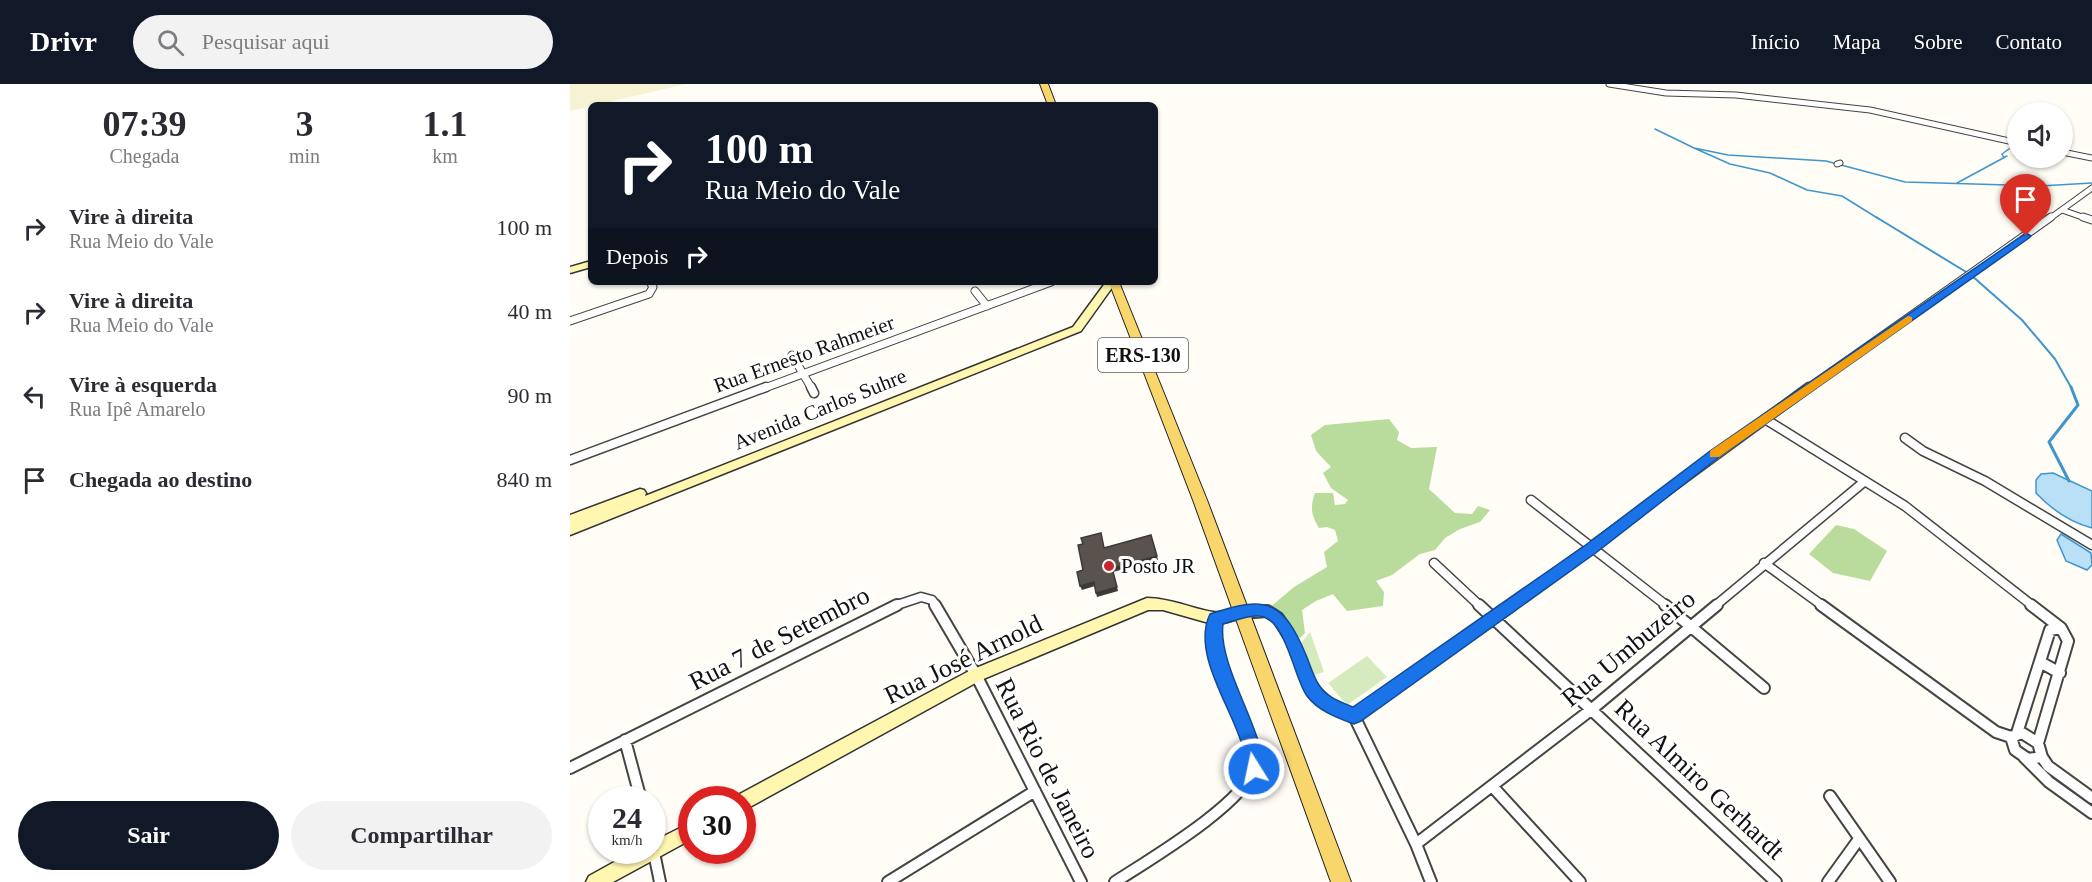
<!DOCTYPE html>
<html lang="pt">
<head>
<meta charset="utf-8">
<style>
	body { margin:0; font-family:Georgia,serif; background:#f2f2f3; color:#2b2b33; height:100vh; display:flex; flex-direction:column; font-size:22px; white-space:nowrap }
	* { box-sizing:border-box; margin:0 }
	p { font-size:20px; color:#7c7c81 }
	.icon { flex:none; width:33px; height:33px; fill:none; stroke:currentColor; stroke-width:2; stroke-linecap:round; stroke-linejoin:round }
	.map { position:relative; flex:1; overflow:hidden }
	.panel { display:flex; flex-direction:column; background:#fff; width:570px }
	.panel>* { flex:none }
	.hud { position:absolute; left:18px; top:18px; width:570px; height:183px; border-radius:9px; box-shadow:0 2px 4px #0004; background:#111827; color:#fff; overflow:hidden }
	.buttons { position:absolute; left:1437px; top:18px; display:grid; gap:12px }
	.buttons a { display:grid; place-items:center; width:66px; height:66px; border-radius:50%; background:#fff; box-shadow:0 2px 4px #0004; font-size:30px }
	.speed { position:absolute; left:18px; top:702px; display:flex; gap:12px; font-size:30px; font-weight:700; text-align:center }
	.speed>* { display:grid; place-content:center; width:78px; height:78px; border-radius:50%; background:#fff; box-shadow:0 2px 4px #0004; line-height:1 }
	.speed small { font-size:15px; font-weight:400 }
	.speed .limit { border:9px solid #d22; background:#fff; color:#111 }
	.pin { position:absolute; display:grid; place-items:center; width:51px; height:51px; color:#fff; margin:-62px -26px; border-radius:50% 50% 50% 0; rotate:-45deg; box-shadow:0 0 6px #0007 }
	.pin .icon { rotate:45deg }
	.me { position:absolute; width:66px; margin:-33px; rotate:350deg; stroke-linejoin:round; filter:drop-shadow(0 0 4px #0008) }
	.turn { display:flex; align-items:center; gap:21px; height:126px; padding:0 18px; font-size:27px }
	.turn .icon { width:78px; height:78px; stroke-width:2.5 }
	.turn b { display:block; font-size:42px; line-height:51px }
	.then { display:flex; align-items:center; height:57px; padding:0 18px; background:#0003; gap:12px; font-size:22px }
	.eta { display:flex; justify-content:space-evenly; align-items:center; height:102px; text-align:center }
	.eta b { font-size:36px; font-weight:700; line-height:42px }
	.cta { display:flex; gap:12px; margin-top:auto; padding:12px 18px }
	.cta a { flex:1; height:69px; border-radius:36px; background:#111827; color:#fff; font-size:24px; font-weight:700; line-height:69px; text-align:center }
	.cta a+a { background:#f2f2f3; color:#2b2b33 }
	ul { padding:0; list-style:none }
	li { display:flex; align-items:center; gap:18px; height:84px; padding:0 18px }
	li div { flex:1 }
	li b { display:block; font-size:22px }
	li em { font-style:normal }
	header { display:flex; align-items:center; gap:36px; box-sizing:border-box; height:84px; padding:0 30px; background:#111827; color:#fff }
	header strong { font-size:28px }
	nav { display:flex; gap:33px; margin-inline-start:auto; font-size:21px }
	.search { width:420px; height:54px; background:#f2f2f3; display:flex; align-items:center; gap:15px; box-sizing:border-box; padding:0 21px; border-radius:33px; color:#7c7c81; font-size:22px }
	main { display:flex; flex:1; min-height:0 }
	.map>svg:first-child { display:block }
	.farmland { fill:#f6f3d4 }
	.green { fill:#d5ebbd }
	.forest { fill:#b9dc9c }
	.water { fill:#b9e0f7; stroke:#3f96cf; stroke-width:1.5 }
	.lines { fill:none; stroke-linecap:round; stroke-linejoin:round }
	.stream-far2 { stroke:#3f96cf; stroke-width:1.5 }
	.stream-far1 { stroke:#3f96cf; stroke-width:2 }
	.stream { stroke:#3f96cf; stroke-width:3 }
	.street-far3-casing { stroke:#444; stroke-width:7 }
	.street-far2-casing { stroke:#444; stroke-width:9 }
	.street-far1-casing { stroke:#444; stroke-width:11 }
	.street-casing { stroke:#444; stroke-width:14 }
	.secondary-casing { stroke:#333; stroke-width:3 }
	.primary-casing { stroke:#222; stroke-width:2 }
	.street-far3 { stroke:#fff; stroke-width:5 }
	.street-far2 { stroke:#fff; stroke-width:7 }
	.street-far1 { stroke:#fff; stroke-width:8 }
	.street { stroke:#fff; stroke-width:10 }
	.secondary { fill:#fff6b0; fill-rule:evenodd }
	.primary { fill:#f9d66b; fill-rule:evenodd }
	.shaded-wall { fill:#3f3936 }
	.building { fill:#5a524d; stroke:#3f3936; stroke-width:1.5 }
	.route { fill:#1a73e8; stroke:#114b97; stroke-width:1.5 }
	.slow { fill:#f59e0b }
	.poi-dot { fill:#c4262e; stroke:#fff; stroke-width:2 }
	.labels { text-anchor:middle; stroke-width:6; stroke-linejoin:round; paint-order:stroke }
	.shield { fill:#fff; stroke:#585858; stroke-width:1.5 }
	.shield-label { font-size:20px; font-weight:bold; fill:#111 }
	.street-label { font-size:21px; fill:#111; stroke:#fff }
	.poi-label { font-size:21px; fill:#111; stroke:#fff; text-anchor:start }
	.near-street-label { font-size:26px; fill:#111; stroke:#fff }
</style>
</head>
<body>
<header>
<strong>Drivr</strong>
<div class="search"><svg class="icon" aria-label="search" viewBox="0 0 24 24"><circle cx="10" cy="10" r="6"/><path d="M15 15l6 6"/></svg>Pesquisar aqui</div>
<nav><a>Início</a><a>Mapa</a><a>Sobre</a><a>Contato</a></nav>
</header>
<main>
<section class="panel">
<div class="eta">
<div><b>07:39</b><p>Chegada</p></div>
<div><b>3</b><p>min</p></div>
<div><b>1.1</b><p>km</p></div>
</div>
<ul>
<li><svg class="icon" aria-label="right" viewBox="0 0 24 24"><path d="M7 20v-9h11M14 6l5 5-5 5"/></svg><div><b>Vire à direita</b><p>Rua Meio do Vale</p></div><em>100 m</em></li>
<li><svg class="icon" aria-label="right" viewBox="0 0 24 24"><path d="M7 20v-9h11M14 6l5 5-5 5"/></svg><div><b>Vire à direita</b><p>Rua Meio do Vale</p></div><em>40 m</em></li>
<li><svg class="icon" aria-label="left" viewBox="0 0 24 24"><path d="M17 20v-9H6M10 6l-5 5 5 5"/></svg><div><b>Vire à esquerda</b><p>Rua Ipê Amarelo</p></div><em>90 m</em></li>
<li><svg class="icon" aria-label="arrive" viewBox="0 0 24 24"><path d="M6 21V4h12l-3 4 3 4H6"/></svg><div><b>Chegada ao destino</b></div><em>840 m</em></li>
</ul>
<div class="cta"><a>Sair</a><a>Compartilhar</a></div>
</section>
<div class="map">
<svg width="1522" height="798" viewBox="0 0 1522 798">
	<rect width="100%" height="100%" fill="#fffdf5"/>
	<path class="farmland" d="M0 0H116L0 27Z"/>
	<path class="green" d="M740 548 754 588 741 592 731 559Z
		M797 572 817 593 777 621 758 599Z"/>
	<path class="forest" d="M819 335 829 348 827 356 841 364 867 363 859 405 885 429 902 430 908 422 920 426 910 438 890 445 875 454 865 466 850 470 822 491 806 497 814 508 813 522 777 527 763 510 746 517 732 526 735 549 730 554 699 524 724 503 757 483 754 468 768 457 765 446 757 443 749 444C741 431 740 423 745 409H763L765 421 775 420 778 416 761 404 753 389 761 383 746 367 741 351 755 341Z
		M1266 441 1284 445 1317 467 1300 497 1263 489 1239 470Z"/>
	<path class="water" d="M1483 389 1522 407V444C1500 438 1481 425 1466 409V396L1471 390Z
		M1491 450 1521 469 1522 481 1517 486 1496 477 1487 456Z"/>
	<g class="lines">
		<path class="stream-far2" d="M1085 45 1124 64 1158 71 1256 77 1335 98 1470 102 1522 99
			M1124 64 1160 80 1200 89 1237 106 1272 112 1309 135
			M1434 74 1432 70 1443 62
			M1387 99 1437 72"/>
		<path class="stream-far1" d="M1306 133 1401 191 1452 236 1485 275 1502 305"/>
		<path class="stream" d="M1499 397 1479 358 1508 321 1501 303"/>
		<defs>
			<path id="street-far3" d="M1039 0 1096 9 1166 11 1300 26 1448 59
				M1492 68 1522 74
				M1267 80 1270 79
				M1492 126 1518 135
				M1479 135 1522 104"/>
			<path id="street-far2" d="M1513 133 1522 136
				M405 207 417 222
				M0 237 79 210 83 203 80 198
				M222 271 242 305
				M192 305 481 198
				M1237 305 1481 133"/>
			<path id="street-far1" d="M241 303 244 309
				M1195 335 1335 422 1463 522
				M1335 354 1353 367 1415 397 1522 461
				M0 376 196 303
				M961 416 1097 522
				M864 479 910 522
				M1194 479 1253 522
				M324 522 351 513 362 516 366 522
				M940 522 1239 303
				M1145 522 1295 397"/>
			<path id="street" d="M365 521 406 591 511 798
				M909 521 1206 798
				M1095 521 1194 604
				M1251 521 1426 648 1441 653
				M1461 521 1491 544 1498 557 1468 659
				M671 529 697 527 708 534 721 555 740 602 756 618 784 632 846 760 861 798
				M1470 578 1490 589
				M784 632 942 521
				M1447 649 1480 546 1491 544
				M1452 649 1468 659 1472 673 1458 675 1445 666 1441 653Z
				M55 656 71 716
				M1454 673 1479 698 1522 729
				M1472 673 1478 682 1522 714
				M0 684 327 521
				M922 702 1010 798
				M1260 712 1320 798
				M846 760 1022 625 1147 521
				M83 764 90 798
				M318 798 465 707
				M545 798C577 777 676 719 684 683 688 667 676 646 670 631 656 599 643 570 646 535
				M1258 798 1289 755"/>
			<path id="secondary" d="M21 177V183L0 189V183Z
				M536 198H546L511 247 0 451V441L2 440 0 441V431L70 405 74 406 76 409 75 412 503 243Z
				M577 514C600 514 620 524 643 528 654 530 665 521 676 525L678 529 676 533 646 541 593 526H578L411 596 178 724 172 726V716H165L166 712 401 586Z
				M122 738V755L43 798H16L19 792 66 766H82V758Z"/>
			<path id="primary" d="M470 0H478L486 21H478Z
				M539 198H549L637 416 781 798H761L623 416Z"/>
		</defs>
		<use href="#street-far3" class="street-far3-casing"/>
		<use href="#street-far2" class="street-far2-casing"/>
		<use href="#street-far1" class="street-far1-casing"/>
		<use href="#street" class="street-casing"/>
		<use href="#secondary" class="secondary-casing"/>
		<use href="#primary" class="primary-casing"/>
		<use href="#street-far3" class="street-far3"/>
		<use href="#street-far2" class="street-far2"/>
		<use href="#street-far1" class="street-far1"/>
		<use href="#street" class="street"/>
		<use href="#secondary" class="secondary"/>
		<use href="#primary" class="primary"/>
	</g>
	<path class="shaded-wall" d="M587 472 588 476 543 488 548 507 527 513 526 509 542 484Z
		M524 498 525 502 512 506 510 502Z"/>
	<path class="building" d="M531 449 534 464 581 451 587 472 542 484 547 503 526 509 524 498 510 502 507 488 513 486 508 461 513 460 511 454Z"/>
	<path class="route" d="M1456 149 1461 152 1459 154 1149 373 1027 468 791 637 784 640C768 634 748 627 737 612 724 595 716 533 689 532 678 531 664 537 653 540 647 586 704 660 690 691L684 694 678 691C674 683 676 676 674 668 666 629 620 571 640 530 696 511 713 516 736 571 740 580 743 592 749 601 756 613 771 618 783 623L1017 460 1140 367Z"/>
	<path class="slow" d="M1338 232 1342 233V237L1149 373H1140V367Z"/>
	<circle class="poi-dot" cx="539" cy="482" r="6"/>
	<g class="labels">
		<rect class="shield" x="528" y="254" width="90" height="34" rx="4.5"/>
		<g class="shield-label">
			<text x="573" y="278">ERS-130</text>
		</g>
		<g class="street-label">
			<text transform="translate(234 270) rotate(-20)" y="7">Rua Ernesto Rahmeier</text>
			<text transform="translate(250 325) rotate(-22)" y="7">Avenida Carlos Suhre</text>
		</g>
		<g class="poi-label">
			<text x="551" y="489">Posto JR</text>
		</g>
		<g class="near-street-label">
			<text transform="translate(209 554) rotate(-27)" y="9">Rua 7 de Setembro</text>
			<text transform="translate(1058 564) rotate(-40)" y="9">Rua Umbuzeiro</text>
			<text transform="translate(393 575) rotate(-26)" y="9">Rua José Arnold</text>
			<text transform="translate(478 684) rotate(63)" y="9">Rua Rio de Janeiro</text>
			<text transform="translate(1130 695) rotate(43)" y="9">Rua Almiro Gerhardt</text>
		</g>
	</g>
</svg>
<div class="buttons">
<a><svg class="icon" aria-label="sound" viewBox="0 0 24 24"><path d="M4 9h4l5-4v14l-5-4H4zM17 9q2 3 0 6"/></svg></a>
</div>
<div class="speed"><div>24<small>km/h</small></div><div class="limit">30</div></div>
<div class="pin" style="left:1456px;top:152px;background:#d93025"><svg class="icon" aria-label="arrive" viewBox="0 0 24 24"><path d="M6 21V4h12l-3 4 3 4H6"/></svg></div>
<svg class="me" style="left:684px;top:685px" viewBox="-20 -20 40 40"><circle r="17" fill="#1a73e8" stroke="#fff" stroke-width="3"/><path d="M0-11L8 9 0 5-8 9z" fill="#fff"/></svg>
<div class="hud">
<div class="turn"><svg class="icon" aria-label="right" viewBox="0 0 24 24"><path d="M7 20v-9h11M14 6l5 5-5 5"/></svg><div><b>100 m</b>Rua Meio do Vale</div></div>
<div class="then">Depois<svg class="icon" aria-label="right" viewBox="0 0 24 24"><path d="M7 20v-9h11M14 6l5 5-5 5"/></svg></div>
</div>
</div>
</main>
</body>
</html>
